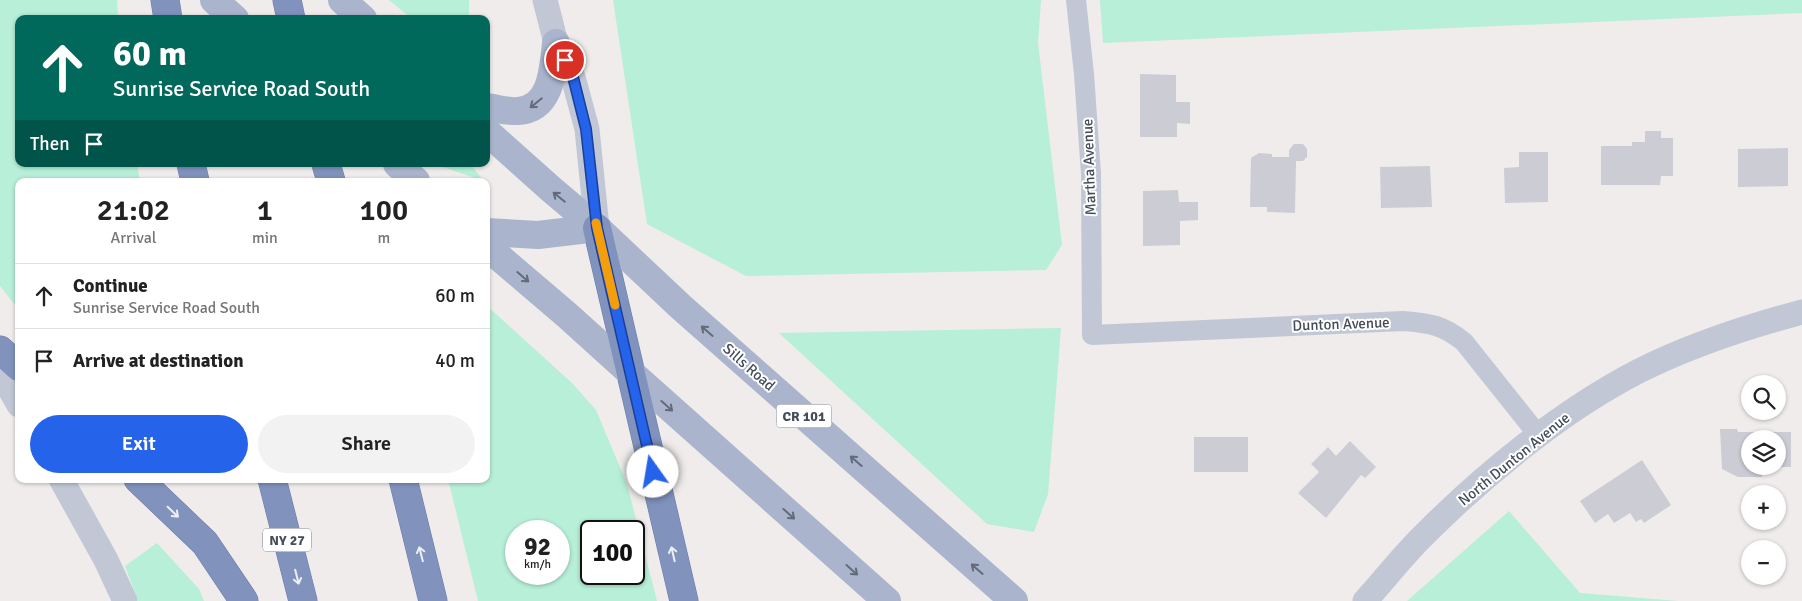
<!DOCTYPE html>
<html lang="en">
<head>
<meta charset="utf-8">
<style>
	body { margin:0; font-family:Signika,sans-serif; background:#f2f2f2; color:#222; height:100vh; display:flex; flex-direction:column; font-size:19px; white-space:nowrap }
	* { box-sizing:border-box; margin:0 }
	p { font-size:16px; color:#767676 }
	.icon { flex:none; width:28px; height:28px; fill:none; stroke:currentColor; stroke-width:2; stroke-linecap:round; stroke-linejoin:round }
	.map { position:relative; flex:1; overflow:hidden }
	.details { position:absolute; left:15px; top:178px; width:475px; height:305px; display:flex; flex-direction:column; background:#fff; border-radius:10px; box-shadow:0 1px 4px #0004 }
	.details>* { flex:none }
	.banner { position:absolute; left:15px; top:15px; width:475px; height:152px; border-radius:10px; box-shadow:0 1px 4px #0004; background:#00695c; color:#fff; overflow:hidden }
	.buttons { position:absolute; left:1741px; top:375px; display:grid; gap:10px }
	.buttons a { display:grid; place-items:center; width:45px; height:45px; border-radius:50%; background:#fff; box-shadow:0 1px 4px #0004; font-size:25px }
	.speed { position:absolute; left:505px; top:520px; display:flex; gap:10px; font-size:25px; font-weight:700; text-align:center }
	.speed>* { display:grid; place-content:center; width:65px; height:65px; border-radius:50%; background:#fff; box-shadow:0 1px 4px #0004; line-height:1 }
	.speed small { font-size:12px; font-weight:400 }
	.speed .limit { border:2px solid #111; border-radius:8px; background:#fff; color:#111 }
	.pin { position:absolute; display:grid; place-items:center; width:42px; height:42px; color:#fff; margin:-21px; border:2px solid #fff; border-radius:50%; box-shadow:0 1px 5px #0007 }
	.me { position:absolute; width:55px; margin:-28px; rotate:347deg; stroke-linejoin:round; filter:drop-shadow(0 0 4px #0008) }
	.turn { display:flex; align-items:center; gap:18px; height:105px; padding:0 15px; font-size:22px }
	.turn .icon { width:65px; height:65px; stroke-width:2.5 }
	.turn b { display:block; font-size:35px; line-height:42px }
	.then { display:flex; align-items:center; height:48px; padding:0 15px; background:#0003; gap:10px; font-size:19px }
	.eta { display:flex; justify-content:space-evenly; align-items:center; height:85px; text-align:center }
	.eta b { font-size:30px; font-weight:600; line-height:35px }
	.action { display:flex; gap:10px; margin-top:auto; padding:10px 15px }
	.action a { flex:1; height:58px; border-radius:30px; background:#2563eb; color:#fff; font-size:20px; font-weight:600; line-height:58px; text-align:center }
	.action a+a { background:#f2f2f2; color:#222 }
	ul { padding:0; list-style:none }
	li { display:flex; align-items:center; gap:15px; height:65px; padding:0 15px; border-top:1px solid #e0e0e0 }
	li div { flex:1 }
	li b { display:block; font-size:19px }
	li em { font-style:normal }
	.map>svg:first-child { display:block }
	.green { fill:#b7efd8; fill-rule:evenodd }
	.building { fill:#cbccd4 }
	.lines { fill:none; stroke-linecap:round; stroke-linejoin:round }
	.motorway-casing { stroke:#6c7da9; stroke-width:29 }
	.minor { stroke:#c1c7d4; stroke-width:20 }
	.tertiary { stroke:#c1c7d4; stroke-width:25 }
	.primary { stroke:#aab4cc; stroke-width:28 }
	.motorway { stroke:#8192bd; stroke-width:28 }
	.oneway { stroke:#636a7c }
	.oneway2 { stroke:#eceff5 }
	.route-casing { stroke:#184099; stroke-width:12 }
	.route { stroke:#2563eb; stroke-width:9 }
	.slow { stroke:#f59e0b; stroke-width:9 }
	.labels { text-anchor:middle; stroke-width:4; stroke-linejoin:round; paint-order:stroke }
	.shield { fill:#fff; stroke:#7c818b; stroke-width:1 }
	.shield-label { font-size:14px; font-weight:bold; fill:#444b59 }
	.street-label { font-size:15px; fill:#444b59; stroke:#fff }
</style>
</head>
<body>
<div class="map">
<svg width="1802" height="601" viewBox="0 0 1802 601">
	<rect width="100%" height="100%" fill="#efeceb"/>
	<path class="green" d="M0 0H117L118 19H19V164H137L140 181H19V310L0 286Z
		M389 0H469V19H412Z
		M613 0H1041L1038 43 1062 245 1046 270 746 276 647 224Z
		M1100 0H1802V13L1103 43Z
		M434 164H470L484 181Z
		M486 305 572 383 596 410 627 484 657 601H478L448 479H486ZM559 531V574H516V531ZM591 531H634V574H591Z
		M1061 328 1048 494 1034 532 987 524 779 333Z
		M1509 511 1580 593 1678 601H1407Z
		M157 543 199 589 204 601H138L125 566Z"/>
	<path class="building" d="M1140 74 1176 75V102H1190V124L1177 123V137H1140Z
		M1645 131H1661V138H1673V176H1661L1660 185H1601V146H1632V142H1645Z
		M1294 144H1303L1307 149V157L1303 161H1296L1295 213 1267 212V207H1250L1251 158 1259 153 1272 154V157H1289V150Z
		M1788 148V186L1738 187V149Z
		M1519 152H1548V202L1505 203 1504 168 1519 167Z
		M1430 166 1432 207 1381 208 1380 167Z
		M1178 190 1179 202H1198V220L1180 221V245L1143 246V191Z
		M1720 429H1737L1738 432H1791V467H1778V439H1750V466H1762V477H1738L1722 469Z
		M1194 437H1248V472H1194Z
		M1350 441 1376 467 1365 478 1361 475 1326 518 1298 493 1319 472 1311 464 1328 447 1336 456Z
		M1642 460 1671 505 1644 523 1641 519 1636 522 1630 513 1614 523 1608 514 1595 523 1580 501Z"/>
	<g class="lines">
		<defs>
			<path id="motorway" d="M165 0 168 19
				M287 0 291 19
				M191 164 195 181
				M326 164 331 181
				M597 228 684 601
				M0 350 19 367
				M138 479 205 543 244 601
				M272 479 303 601
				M403 479 433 601"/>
		</defs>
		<use href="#motorway" class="motorway-casing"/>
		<path class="minor" d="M1076 0 1084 74 1091 174 1092 335 1403 321C1430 323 1443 325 1464 342L1539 436"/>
		<path class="tertiary" d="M545 0 556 43 573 77 587 129 597 228
			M0 372 19 405
			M61 479 106 560 125 601
			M1365 601C1385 579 1404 554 1426 533 1486 473 1563 410 1639 371 1691 345 1746 327 1802 312"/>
		<path class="primary" d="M214 0 235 19
			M342 0 363 19
			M486 107C496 108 508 112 518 111 552 109 553 69 556 43
			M486 131 552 190 597 228 681 307 1014 601
			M397 164 416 181
			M486 232 538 235 597 228
			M486 246 568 316 631 373 887 601"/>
		<use href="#motorway" class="motorway"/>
	</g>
	<defs><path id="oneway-shaft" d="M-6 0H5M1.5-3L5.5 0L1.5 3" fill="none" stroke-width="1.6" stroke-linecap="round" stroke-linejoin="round" transform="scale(1.25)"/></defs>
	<g class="oneway">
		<use href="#oneway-shaft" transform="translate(536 103) rotate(141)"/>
		<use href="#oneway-shaft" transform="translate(559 197) rotate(-141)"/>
		<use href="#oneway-shaft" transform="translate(523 277) rotate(41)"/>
		<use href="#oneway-shaft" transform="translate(707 331) rotate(-139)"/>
		<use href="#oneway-shaft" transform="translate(667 406) rotate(42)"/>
		<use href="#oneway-shaft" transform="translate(856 461) rotate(-139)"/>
		<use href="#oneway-shaft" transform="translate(789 514) rotate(42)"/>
		<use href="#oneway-shaft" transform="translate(977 569) rotate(-139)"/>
		<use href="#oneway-shaft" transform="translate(852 570) rotate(42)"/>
	</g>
	<g class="oneway2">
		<use href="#oneway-shaft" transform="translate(173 512) rotate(44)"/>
		<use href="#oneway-shaft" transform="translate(421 554) rotate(-104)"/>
		<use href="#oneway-shaft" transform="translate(673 554) rotate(-103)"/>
		<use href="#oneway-shaft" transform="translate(297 577) rotate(76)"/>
	</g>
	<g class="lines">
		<defs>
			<path id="route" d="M565 60 573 77 586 129 597 228 653 472"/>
		</defs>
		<use href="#route" class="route-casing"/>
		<use href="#route" class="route"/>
		<path class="slow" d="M596 223 615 305"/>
	</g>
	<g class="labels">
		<g class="shield">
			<rect x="776.5" y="404.5" width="55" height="23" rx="4"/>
			<rect x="263" y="528.5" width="48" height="23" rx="4"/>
		</g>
		<g class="shield-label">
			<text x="804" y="421">CR 101</text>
			<text x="287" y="545">NY 27</text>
		</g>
		<g class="street-label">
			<text transform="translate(1089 167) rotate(-92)" y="5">Martha Avenue</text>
			<text transform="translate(1341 324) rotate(-2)" y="5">Dunton Avenue</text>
			<text transform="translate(749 367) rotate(41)" y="5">Sills Road</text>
			<text transform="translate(1514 459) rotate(-39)" y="5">North Dunton Avenue</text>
		</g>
	</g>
</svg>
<div class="buttons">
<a><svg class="icon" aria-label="search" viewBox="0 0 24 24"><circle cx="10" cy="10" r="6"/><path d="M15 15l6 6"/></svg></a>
<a><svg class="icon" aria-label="layers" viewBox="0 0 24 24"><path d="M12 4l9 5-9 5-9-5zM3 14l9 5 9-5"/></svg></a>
<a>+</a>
<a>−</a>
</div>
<div class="speed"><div>92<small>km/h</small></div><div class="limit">100</div></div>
<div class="pin" style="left:565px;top:60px;background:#d93025"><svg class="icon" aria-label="arrive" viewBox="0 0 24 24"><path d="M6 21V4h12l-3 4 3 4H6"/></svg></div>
<svg class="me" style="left:653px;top:472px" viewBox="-20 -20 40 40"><circle r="19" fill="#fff"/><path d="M0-13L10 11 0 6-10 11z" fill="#2563eb"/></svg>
<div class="banner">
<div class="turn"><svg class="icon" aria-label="ahead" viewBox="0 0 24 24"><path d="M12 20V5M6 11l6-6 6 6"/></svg><div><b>60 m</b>Sunrise Service Road South</div></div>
<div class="then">Then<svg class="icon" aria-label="arrive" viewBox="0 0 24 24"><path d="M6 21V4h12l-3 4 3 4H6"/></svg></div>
</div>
<section class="details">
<div class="eta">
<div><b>21:02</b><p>Arrival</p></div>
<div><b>1</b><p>min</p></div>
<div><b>100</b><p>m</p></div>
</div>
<ul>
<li><svg class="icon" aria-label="ahead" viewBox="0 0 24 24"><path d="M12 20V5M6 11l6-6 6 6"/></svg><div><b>Continue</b><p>Sunrise Service Road South</p></div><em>60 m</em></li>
<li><svg class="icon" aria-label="arrive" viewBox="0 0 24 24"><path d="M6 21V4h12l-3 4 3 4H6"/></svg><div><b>Arrive at destination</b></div><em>40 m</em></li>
</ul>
<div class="action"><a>Exit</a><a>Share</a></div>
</section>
</div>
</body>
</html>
